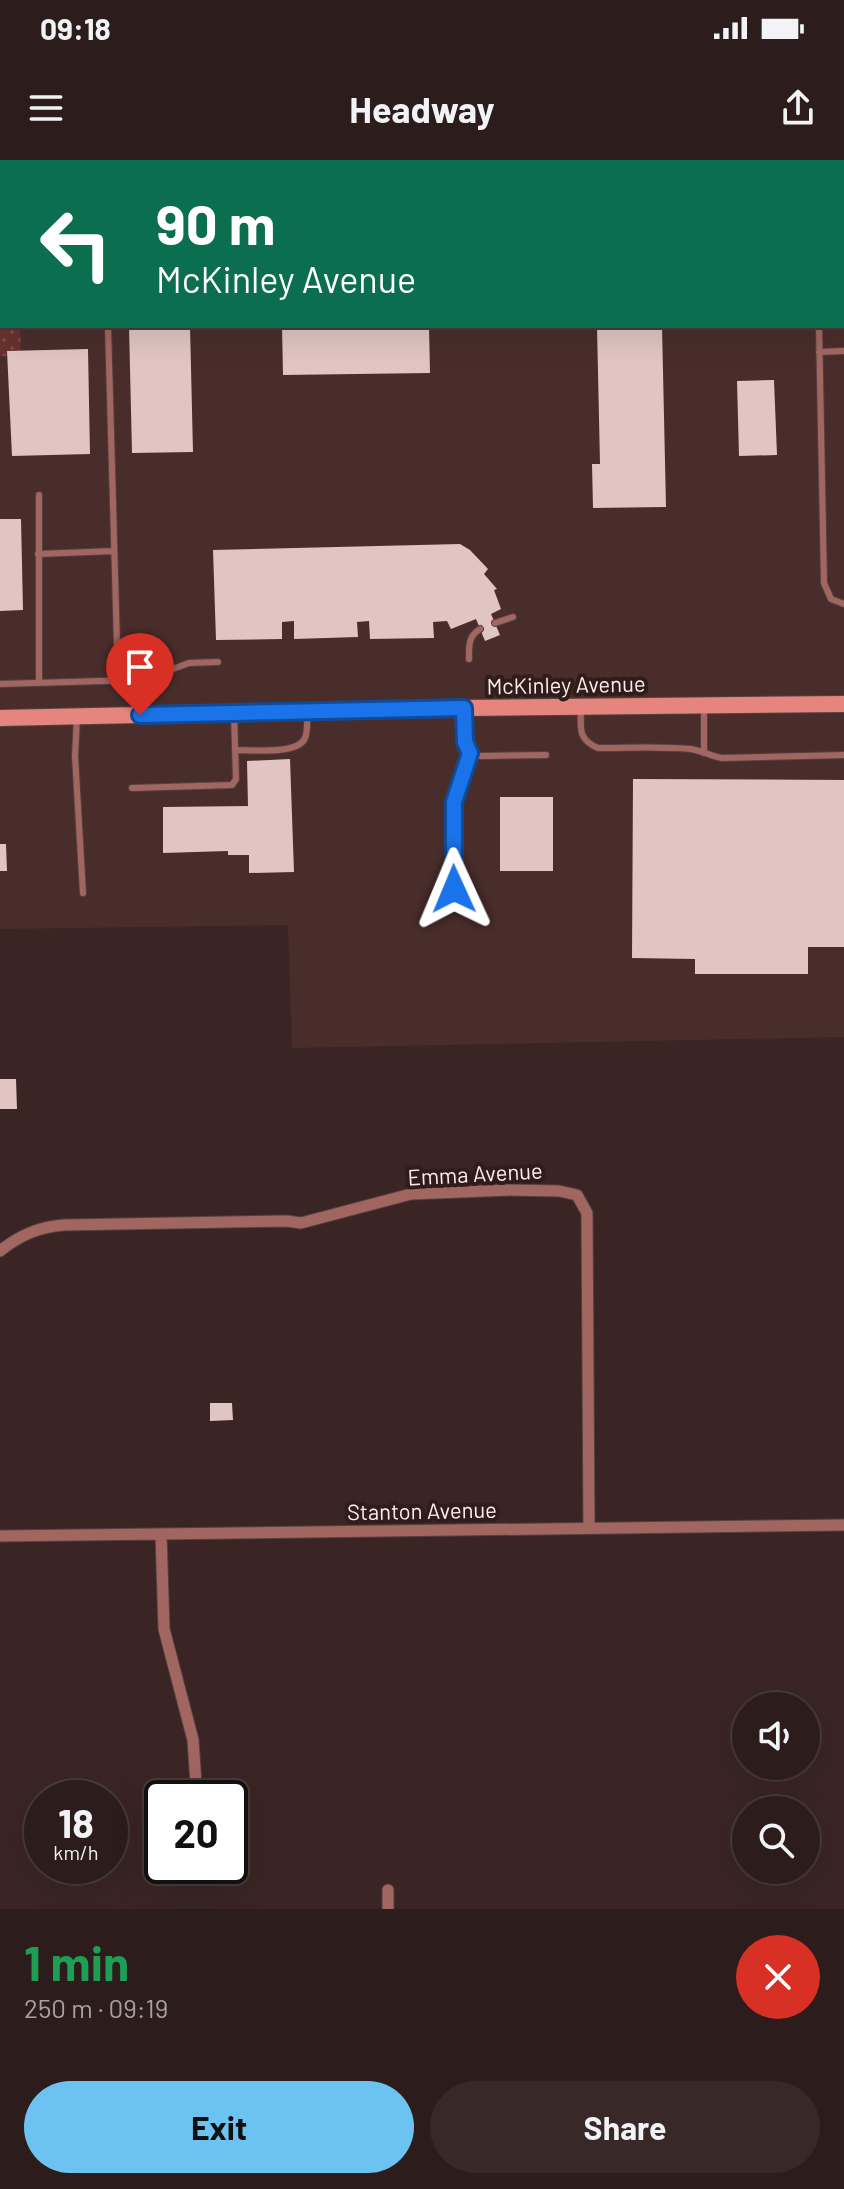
<!DOCTYPE html>
<html lang="en">
<head>
<meta charset="utf-8">
<style>
	body { margin:0; font-family:Barlow,sans-serif; background:#382928; color:#f1f3f6; height:100vh; display:flex; flex-direction:column; font-size:30px; white-space:nowrap }
	* { box-sizing:border-box; margin:0 }
	p { font-size:26px; color:#a6a1a3 }
	.icon { flex:none; width:44px; height:44px; fill:none; stroke:currentColor; stroke-width:2; stroke-linecap:round; stroke-linejoin:round }
	.map { position:relative; height:1749px; overflow:hidden }
	.side { display:flex; flex-direction:column; background:#2c1c1b; flex:1 }
	.side>* { flex:none }
	.banner { position:absolute; left:0px; top:0px; width:844px; height:168px; box-shadow:0 8px 32px #0002,0 0 0 2px #483a3a; background:#0b6e4f; color:#fff; overflow:hidden }
	.tools { position:absolute; left:732px; top:1532px; display:grid; gap:16px }
	.tools a { display:grid; place-items:center; width:88px; height:88px; border-radius:50%; background:#2c1c1b; box-shadow:0 8px 32px #0002,0 0 0 2px #483a3a; font-size:40px }
	.speed { position:absolute; left:24px; top:1620px; display:flex; gap:16px; font-size:40px; font-weight:700; text-align:center }
	.speed>* { display:grid; place-content:center; width:104px; height:104px; border-radius:50%; background:#2c1c1b; box-shadow:0 8px 32px #0002,0 0 0 2px #483a3a; line-height:1 }
	.speed small { font-size:20px; font-weight:400 }
	.speed .limit { border:4px solid #111; border-radius:12px; background:#fff; color:#111 }
	.pin { position:absolute; display:grid; place-items:center; width:68px; height:68px; color:#fff; margin:-82px -34px; border-radius:50% 50% 50% 0; rotate:-45deg; box-shadow:0 0 8px #0007 }
	.pin .icon { rotate:45deg }
	.me { position:absolute; width:88px; margin:-44px; rotate:359deg; stroke-linejoin:round; filter:drop-shadow(0 0 6px #0008) }
	.turn { display:flex; align-items:center; gap:28px; height:168px; padding:0 24px; font-size:36px }
	.turn .icon { width:104px; height:104px; stroke-width:2.5 }
	.turn b { display:block; font-size:56px; line-height:68px }
	.round { display:grid; place-items:center; flex:none; width:84px; height:84px; border-radius:42px; background:#382928 }
	.summary { display:flex; align-items:center; justify-content:space-between; height:136px; padding:0 24px }
	h1 { font-size:48px; font-weight:700; line-height:60px; color:#1e9e55 }
	.primary-button { display:flex; gap:16px; margin-top:auto; padding:16px 24px }
	.primary-button a { flex:1; height:92px; border-radius:48px; background:#6cc3f2; color:#111; font-size:32px; font-weight:700; line-height:92px; text-align:center }
	.primary-button a+a { background:#382928; color:#f1f3f6 }
	.status { display:flex; justify-content:space-between; align-items:center; height:56px; padding:0 40px; background:#2c1c1b; direction:ltr }
	.status svg { height:22px; fill:currentColor }
	header { display:flex; justify-content:space-between; align-items:center; height:104px; padding:0 24px; background:#2c1c1b; font-size:36px; font-weight:700 }
	.map>svg:first-child { display:block }
	.built { fill:#492d2b; fill-rule:evenodd }
	.grass { fill:url(#grass-dots) }
	.building { fill:#e1c5c2 }
	.lines { fill:none; stroke-linecap:round; stroke-linejoin:round }
	.lane-casing { stroke:#554140; stroke-width:8 }
	.street-casing { stroke:#554140; stroke-width:13 }
	.secondary-casing { stroke:#554140; stroke-width:18 }
	.lane { stroke:#a26661; stroke-width:6 }
	.street { stroke:#a26661; stroke-width:11 }
	.secondary { stroke:#e5857e; stroke-width:16 }
	.route-casing { stroke:#114b97; stroke-width:20 }
	.route { stroke:#1a73e8; stroke-width:14 }
	.labels { text-anchor:middle; stroke-width:8; stroke-linejoin:round; paint-order:stroke }
	.street-label { font-size:22px; fill:#fcedec; stroke:#301c1a }
</style>
</head>
<body>
<div class="status"><b>09:18</b><svg viewBox="0 0 49 12"><path d="M0 12V9h3v3zM5 12V6h3v6zM10 12V3h3v9zM15 12V0h3v12zM26 1h20v11H26zM47 4h2v5h-2z"/></svg></div>
<header><svg class="icon" aria-label="menu" viewBox="0 0 24 24"><path d="M4 6h16M4 12h16M4 18h16"/></svg>Headway<svg class="icon" aria-label="share" viewBox="0 0 24 24"><path d="M12 15V3M7 8l5-5 5 5M5 13v7h14v-7"/></svg></header>
<div class="map">
<svg width="844" height="1749" viewBox="0 0 844 1749">
	<defs>
		<pattern id="grass-dots" width="8" height="8" patternUnits="userSpaceOnUse" patternTransform="scale(2)"><rect width="8" height="8" fill="#69312e"/><path d="M2 2h.1M6 6h.1" fill="none" stroke="#7f4f4c" stroke-width="1.8" stroke-linecap="round"/></pattern>
	</defs>
	<rect width="100%" height="100%" fill="#3a2524"/>
	<path class="built" d="M0 0H844V877L292 888 288 765 0 769ZM2 2H842V166H2Z"/>
	<path class="grass" d="M72 0H427V2H72Z
		M2 108V166H20L21 190 7 191V196H0V109Z"/>
	<path class="building" d="M129 166H190L193 292 132 293Z
		M282 166H429L430 213 283 215Z
		M597 166H662L666 347 593 348 592 304H600Z
		M88 189 90 294 12 296 7 191Z
		M774 220 777 295 739 296 737 221Z
		M0 359H21L23 450 0 451Z
		M460 384 470 390 488 409 484 414 497 429 494 430 501 449 491 454 500 475 485 481 476 459 451 469 447 461 433 462 434 478 370 479 369 461 357 462 358 477 294 479V461L282 462V479L216 480 213 390Z
		M290 599 294 712 249 713V695H228V691L163 693V647L248 646 247 601Z
		M633 619 844 620V787H808V814H695V799L632 798Z
		M500 637H553V711H500Z
		M0 684H6L7 711H0Z
		M0 919H16L17 949H0Z
		M210 1243H232L233 1260 210 1261Z"/>
	<g class="lines">
		<defs>
			<path id="lane" d="M815 0V2
				M354 2 361 0
				M0 145 2 143
				M108 166 118 521
				M819 166 824 423 831 439 844 444
				M819 192 844 191
				M38 394 114 391
				M495 463 513 457
				M469 499C469 487 468 476 480 469
				M39 523V335
				M0 524 136 520 154 516 189 503 218 502
				M581 548C581 568 577 579 598 588 629 588 661 586 691 589 702 591 711 596 722 598L844 595
				M464 550 465 582 470 593 480 596 546 595
				M77 557 75 596 83 733
				M235 590C252 590 298 595 305 578 308 571 307 560 307 552
				M704 593V545
				M132 628 232 625 236 619 234 553
				M454 729V642L470 593"/>
			<path id="street" d="M0 1091C20 1075 39 1067 64 1065L287 1061 301 1063 411 1034 510 1030 559 1031 577 1035 587 1053 589 1368
				M161 1374 164 1469 193 1580 197 1638
				M0 1376 844 1365
				M388 1730V1749"/>
			<path id="secondary" d="M0 558 464 548 844 544"/>
		</defs>
		<use href="#lane" class="lane-casing"/>
		<use href="#street" class="street-casing"/>
		<use href="#secondary" class="secondary-casing"/>
		<use href="#lane" class="lane"/>
		<use href="#street" class="street"/>
		<use href="#secondary" class="secondary"/>
	</g>
	<g class="lines">
		<defs>
			<path id="route" d="M140 555 464 548 465 582 470 593 454 642V729"/>
		</defs>
		<use href="#route" class="route-casing"/>
		<use href="#route" class="route"/>
	</g>
	<g class="labels">
		<g class="street-label">
			<text transform="translate(566 525) rotate(-1)" y="8">McKinley Avenue</text>
			<text transform="translate(475 1014) rotate(-3)" y="8">Emma Avenue</text>
			<text transform="translate(422 1351) rotate(-1)" y="8">Stanton Avenue</text>
		</g>
	</g>
</svg>
<div class="tools">
<a><svg class="icon" aria-label="sound" viewBox="0 0 24 24"><path d="M4 9h4l5-4v14l-5-4H4zM17 9q2 3 0 6"/></svg></a>
<a><svg class="icon" aria-label="search" viewBox="0 0 24 24"><circle cx="10" cy="10" r="6"/><path d="M15 15l6 6"/></svg></a>
</div>
<div class="speed"><div>18<small>km/h</small></div><div class="limit">20</div></div>
<div class="pin" style="left:140px;top:555px;background:#d93025"><svg class="icon" aria-label="arrive" viewBox="0 0 24 24"><path d="M6 21V4h12l-3 4 3 4H6"/></svg></div>
<svg class="me" style="left:454px;top:729px" viewBox="-20 -20 40 40"><path d="M0-17L14 15 0 8-14 15z" fill="#1a73e8" stroke="#fff" stroke-width="4"/></svg>
<div class="banner">
<div class="turn"><svg class="icon" aria-label="left" viewBox="0 0 24 24"><path d="M17 20v-9H6M10 6l-5 5 5 5"/></svg><div><b>90 m</b>McKinley Avenue</div></div>
</div>
</div>
<section class="side">
<div class="summary"><div><h1>1 min</h1><p>250 m · 09:19</p></div><a class="round" style="background:#d93025;color:#fff"><svg class="icon" aria-label="close" viewBox="0 0 24 24"><path d="M6 6l12 12M18 6L6 18"/></svg></a></div>
<div class="primary-button"><a>Exit</a><a>Share</a></div>
</section>
</body>
</html>
